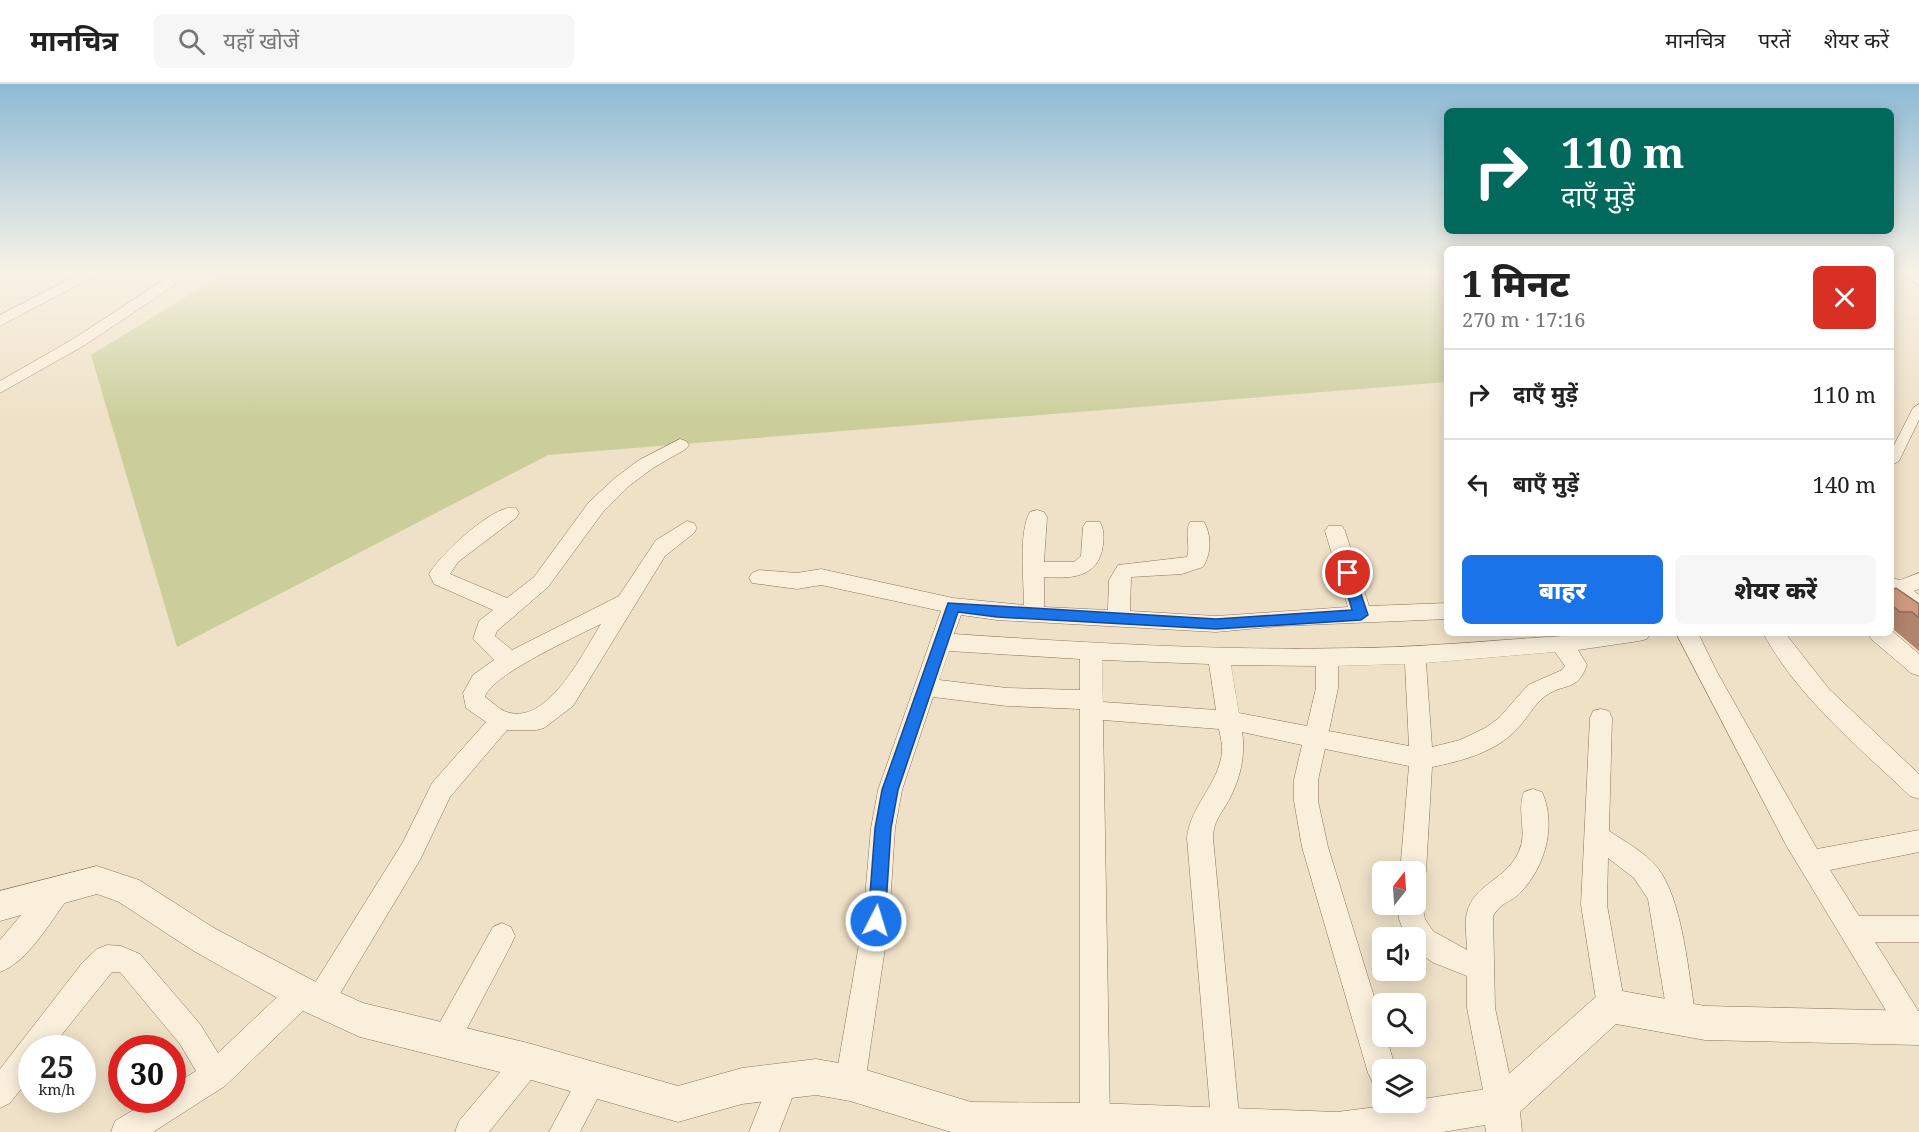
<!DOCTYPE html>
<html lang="hi">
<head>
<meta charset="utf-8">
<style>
	body { margin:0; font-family:"Noto Serif","Noto Sans Devanagari",serif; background:#f6f6f6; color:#222; height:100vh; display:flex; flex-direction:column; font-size:22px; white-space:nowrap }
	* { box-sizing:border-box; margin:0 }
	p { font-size:20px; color:#767676 }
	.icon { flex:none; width:33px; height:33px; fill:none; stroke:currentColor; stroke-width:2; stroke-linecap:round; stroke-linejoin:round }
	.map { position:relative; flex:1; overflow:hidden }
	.panel { position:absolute; left:1444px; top:162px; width:450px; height:390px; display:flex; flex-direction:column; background:#fff; border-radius:9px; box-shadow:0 3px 15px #0003 }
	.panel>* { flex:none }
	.hud { position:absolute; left:1444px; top:24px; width:450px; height:126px; border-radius:9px; box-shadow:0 3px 15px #0003; background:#00695c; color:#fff; overflow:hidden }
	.needle { width:39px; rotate:17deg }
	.controls { position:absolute; left:1372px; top:777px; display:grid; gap:12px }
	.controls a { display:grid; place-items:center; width:54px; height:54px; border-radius:9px; background:#fff; box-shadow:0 3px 15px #0003; font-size:30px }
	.speed { position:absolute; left:18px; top:951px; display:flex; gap:12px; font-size:30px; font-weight:700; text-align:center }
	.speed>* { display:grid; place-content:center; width:78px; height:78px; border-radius:50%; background:#fff; box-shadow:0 3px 15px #0003; line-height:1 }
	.speed small { font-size:15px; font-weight:400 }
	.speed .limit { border:9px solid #d22; background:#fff; color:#111 }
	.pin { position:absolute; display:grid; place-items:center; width:51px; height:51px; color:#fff; margin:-26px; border:3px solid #fff; border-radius:50%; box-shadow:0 2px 6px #0007 }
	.me { position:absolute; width:66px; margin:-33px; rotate:5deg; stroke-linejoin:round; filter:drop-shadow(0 0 4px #0008) }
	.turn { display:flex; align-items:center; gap:21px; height:126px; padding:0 18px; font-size:27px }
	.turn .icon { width:78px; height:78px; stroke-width:2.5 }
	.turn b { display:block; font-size:42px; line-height:51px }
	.round { display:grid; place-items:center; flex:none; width:63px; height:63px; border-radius:9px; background:#f6f6f6 }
	.summary { display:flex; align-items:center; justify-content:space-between; height:102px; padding:0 18px }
	h1 { font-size:36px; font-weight:800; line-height:45px }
	.cta { display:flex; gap:12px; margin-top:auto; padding:12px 18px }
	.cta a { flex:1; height:69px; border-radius:9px; background:#1a73e8; color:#fff; font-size:24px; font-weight:800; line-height:69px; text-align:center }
	.cta a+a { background:#f6f6f6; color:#222 }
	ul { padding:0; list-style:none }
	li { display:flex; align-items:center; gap:18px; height:90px; padding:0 18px; border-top:2px solid #e0e0e0 }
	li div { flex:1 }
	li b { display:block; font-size:22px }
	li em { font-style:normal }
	header { display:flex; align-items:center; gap:36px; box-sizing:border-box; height:84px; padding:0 30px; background:#fff; border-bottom:2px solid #e0e0e0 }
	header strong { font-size:28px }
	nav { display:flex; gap:33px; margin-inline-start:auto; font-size:21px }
	.search { width:420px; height:54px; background:#f6f6f6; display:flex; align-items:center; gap:15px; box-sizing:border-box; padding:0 21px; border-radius:9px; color:#767676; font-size:22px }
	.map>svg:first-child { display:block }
	.green { fill:#cbce9b }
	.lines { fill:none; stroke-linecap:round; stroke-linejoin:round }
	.pedestrian-casing { stroke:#8c735c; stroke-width:1 }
	.minor-casing { stroke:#8c735c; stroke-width:1 }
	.tertiary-casing { stroke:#8c735c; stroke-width:1 }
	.pedestrian { fill:#faefdb; fill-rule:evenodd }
	.minor { fill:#faefdb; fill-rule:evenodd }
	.tertiary { fill:#faefdb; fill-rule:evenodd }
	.wall { fill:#b1846c }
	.building { fill:#ce9a7d; stroke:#906c58; stroke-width:1.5 }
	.route { fill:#1a73e8; stroke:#114b97; stroke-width:1.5 }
</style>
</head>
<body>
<header>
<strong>मानचित्र</strong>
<div class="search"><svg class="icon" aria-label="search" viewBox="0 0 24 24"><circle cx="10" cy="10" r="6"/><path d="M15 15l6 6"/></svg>यहाँ खोजें</div>
<nav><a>मानचित्र</a><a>परतें</a><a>शेयर करें</a></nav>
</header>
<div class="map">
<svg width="1919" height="1048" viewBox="0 0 1919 1048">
	<rect width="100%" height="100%" fill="#efe1c7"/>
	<path class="green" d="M227 188H1447V298L548 371 177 563 91 271Z"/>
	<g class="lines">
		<defs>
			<path id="pedestrian" d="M1902 188H1913L1919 193V202Z
				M1919 320V336L1899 377 1892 381V365L1913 324Z"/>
			<path id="minor" d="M83 188H102L0 242V231Z
				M176 188H194L85 261 0 309V297L73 255Z
				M680 355 686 357 689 361 686 365 653 384 629 402 603 428 548 503 497 547 495 552 512 566 619 512 656 456 687 437 694 439 697 444 694 449 665 472 573 622 544 644 536 646H507L450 713 421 774 329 928 319 932 309 928 307 923 225 1002 153 1048H111L115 1037 150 1016H172V1002L196 987 180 960 120 888H112L51 964H32V991L10 1019 0 1024V985L83 878 97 865 107 861 121 862 140 870 200 940 218 969 292 899 302 895 313 902 403 758 432 699 486 638 466 624 463 609 473 591 494 576 473 555 479 537 493 526 434 500 429 490C439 472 495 418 516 424L519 429 516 434 458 478 450 490 507 514 534 493 589 418 615 394 639 376ZM601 540C583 568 547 645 504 627 498 624 491 617 485 613 489 592 579 551 601 540Z
				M1037 426 1044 428 1047 433 1044 478H1074L1081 472 1083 443 1086 438H1100C1104 445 1104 454 1103 461 1099 494 1071 495 1044 493V523L1108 526 1109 496 1118 481 1187 473C1191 462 1184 448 1190 438H1204C1212 452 1211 470 1203 483L1182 490 1131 493 1130 527 1216 532 1348 523 1325 447 1328 442H1342L1345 447 1369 522 1448 519V535L1280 542 1216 548 997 536 961 531 954 550C1088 559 1221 567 1354 564 1453 563 1551 549 1650 549L1647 555 1639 557 1578 566 1587 581C1577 609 1563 598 1544 613 1533 622 1527 635 1517 645 1496 668 1462 677 1432 683L1426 788 1422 796 1416 799V788H1400L1409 682 1325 665 1318 696V717L1328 763 1383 942V952H1386L1396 986H1383V1004L1373 999 1368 989 1302 763 1294 717V696L1302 661 1242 648C1246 671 1240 695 1229 716 1221 730 1213 738 1213 754L1240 1042 1238 1048H1212L1187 754C1190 722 1219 700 1222 668 1223 661 1220 652 1219 645L1103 636 1110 1037 1106 1048H1084L1080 1037V625L1007 622 933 613 902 706 895 744 889 837 865 999 860 1009 850 1014 840 1009 835 999 863 837 871 744 878 706 941 527 821 501 797 505 752 499 749 494 752 489 759 486 797 489 821 485 953 514 1024 521C1024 497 1018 448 1030 428ZM949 567 1080 575V606L1007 604 939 596ZM1555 568 1565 582 1562 586 1528 601 1499 634 1485 644 1460 656 1432 663 1426 579ZM1102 576 1209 580 1216 626 1103 618ZM1405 580 1409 662 1329 647 1338 604V582ZM1231 581 1316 582V604L1307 642 1239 629Z
				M1919 489V505L1914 507 1919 511V530L1892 515V494L1900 496Z
				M1892 547 1919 570V592L1911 589 1871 555 1868 549Z
				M1676 549H1698L1717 588 1817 765 1919 746V768L1830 786 1859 832H1919V858H1875L1919 928V954L1912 957 1902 953 1786 761Z
				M1763 549H1785L1829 605 1919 690V715L1910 712C1858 662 1798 614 1763 549Z
				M1601 625 1609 627 1612 634 1609 747C1626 758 1644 768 1657 783 1683 815 1689 894 1696 935L1692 945 1682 949 1672 945 1668 935 1648 815 1634 794 1608 774 1607 821 1625 922 1621 932 1611 936 1601 932 1597 922 1581 821 1590 634 1593 627Z
				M1533 705 1542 708C1557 741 1545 783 1521 808 1511 819 1503 816 1493 832L1495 924 1516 1021 1511 1031 1501 1036 1491 1031 1486 1021 1467 924V892L1434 879 1416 867V854H1406L1399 835 1398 820H1416V810L1420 811 1425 835 1433 847 1467 866C1467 854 1464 840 1467 829 1473 800 1507 796 1519 767 1528 748 1516 727 1524 708Z
				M58 795 67 798 71 807 67 816C49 839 29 877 0 888V856L49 798Z
				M502 839 511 843 515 852 511 861 455 967 445 971 435 967 431 957 435 947 493 843Z
				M528 963 538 967 542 977 538 987 489 1048H455L459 1037 518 967Z
				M592 981 602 986 607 996 580 1048H549L582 986Z
				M784 981 794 986 799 996 779 1048H749L774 986Z"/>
			<path id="tertiary" d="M97 782 139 796 214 844 314 897 363 919 528 959 678 1002 742 984 816 975 850 981 971 1018 1095 1019 1337 1028 1416 1018V1016L1493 1004 1599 910 1611 905 1705 922 1919 927V961L1705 956 1616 940 1520 1028 1522 1048H1486L1485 1041 1443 1048H951L850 1017 816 1011 742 1020 678 1038 528 995 360 953 290 921 192 866 119 818 97 810 0 837V807Z"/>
		</defs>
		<use href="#pedestrian" class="pedestrian-casing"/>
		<use href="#minor" class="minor-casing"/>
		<use href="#tertiary" class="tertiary-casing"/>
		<use href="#pedestrian" class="pedestrian"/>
		<use href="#minor" class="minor"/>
		<use href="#tertiary" class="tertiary"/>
	</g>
	<path class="wall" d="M1892 506 1919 520V567L1893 545H1892Z"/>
	<path class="building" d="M1896 504 1919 520V534L1912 528H1900L1892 521V506Z"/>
	<linearGradient id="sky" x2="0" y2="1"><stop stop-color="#8ebad6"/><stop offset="0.56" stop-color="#f8f2e6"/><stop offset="1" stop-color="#f8f2e6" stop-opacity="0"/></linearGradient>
	<rect width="1919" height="334" fill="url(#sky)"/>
	<path class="route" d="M1348 484 1354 489 1368 531 1361 536 1216 545 997 533 958 528 898 706 891 744 885 837 883 842 876 845 870 842 868 837 875 744 882 706 948 519 1216 535 1352 526 1341 489Z"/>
</svg>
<div class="controls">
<a><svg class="needle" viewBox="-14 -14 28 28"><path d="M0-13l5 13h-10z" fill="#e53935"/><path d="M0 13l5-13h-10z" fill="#767676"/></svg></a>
<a><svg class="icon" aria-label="sound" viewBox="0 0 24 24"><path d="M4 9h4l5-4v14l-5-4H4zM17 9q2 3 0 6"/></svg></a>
<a><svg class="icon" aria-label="search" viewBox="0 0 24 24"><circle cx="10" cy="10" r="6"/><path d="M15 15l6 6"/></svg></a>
<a><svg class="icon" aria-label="layers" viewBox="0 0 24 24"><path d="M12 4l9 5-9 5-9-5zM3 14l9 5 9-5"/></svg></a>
</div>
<div class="speed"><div>25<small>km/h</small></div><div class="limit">30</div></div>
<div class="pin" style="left:1348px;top:489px;background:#d93025"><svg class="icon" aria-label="arrive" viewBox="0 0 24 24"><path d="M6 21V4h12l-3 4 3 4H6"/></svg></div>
<svg class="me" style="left:876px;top:837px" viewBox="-20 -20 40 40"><circle r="17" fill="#1a73e8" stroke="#fff" stroke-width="3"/><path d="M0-11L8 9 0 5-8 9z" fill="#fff"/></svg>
<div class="hud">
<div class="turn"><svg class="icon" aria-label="right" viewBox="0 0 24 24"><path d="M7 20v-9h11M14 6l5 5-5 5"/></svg><div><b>110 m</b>दाएँ मुड़ें</div></div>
</div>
<section class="panel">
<div class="summary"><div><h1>1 मिनट</h1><p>270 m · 17:16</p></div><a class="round" style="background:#d93025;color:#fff"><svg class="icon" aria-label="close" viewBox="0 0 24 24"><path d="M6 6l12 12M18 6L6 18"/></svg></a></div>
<ul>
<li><svg class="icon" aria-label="right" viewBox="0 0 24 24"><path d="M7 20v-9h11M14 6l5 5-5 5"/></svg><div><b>दाएँ मुड़ें</b></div><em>110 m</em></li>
<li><svg class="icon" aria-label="left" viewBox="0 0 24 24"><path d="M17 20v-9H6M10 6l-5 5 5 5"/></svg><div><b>बाएँ मुड़ें</b></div><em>140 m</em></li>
</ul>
<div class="cta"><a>बाहर</a><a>शेयर करें</a></div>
</section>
</div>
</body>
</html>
